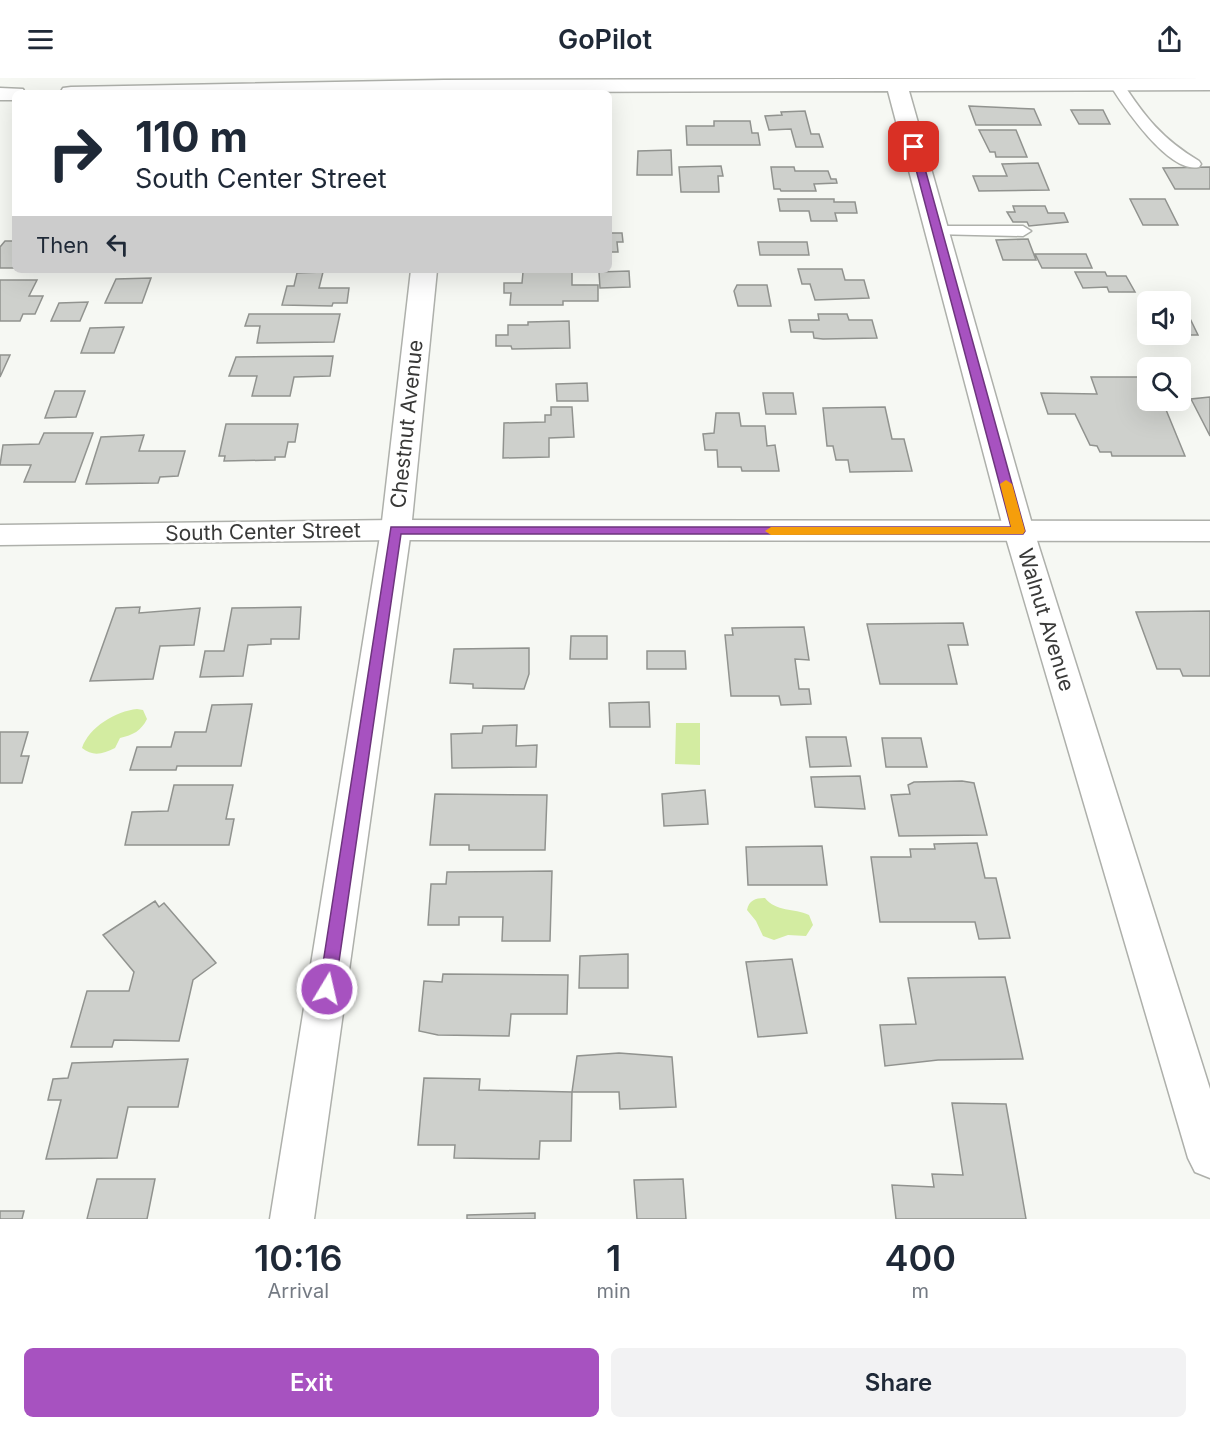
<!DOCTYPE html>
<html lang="en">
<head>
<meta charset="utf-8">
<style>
	body { margin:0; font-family:Inter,sans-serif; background:#f2f2f3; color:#1f2937; height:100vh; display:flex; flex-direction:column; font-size:22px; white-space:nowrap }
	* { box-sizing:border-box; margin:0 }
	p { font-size:20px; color:#747a83 }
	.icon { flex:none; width:33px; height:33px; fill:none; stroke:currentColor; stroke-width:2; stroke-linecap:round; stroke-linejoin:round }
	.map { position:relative; height:1141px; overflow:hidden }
	.panel { display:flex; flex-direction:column; background:#fff; flex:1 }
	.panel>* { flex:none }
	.top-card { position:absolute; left:12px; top:12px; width:600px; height:183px; border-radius:9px; box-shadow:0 6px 24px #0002; background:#fff; color:#1f2937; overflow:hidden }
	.fabs { position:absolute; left:1137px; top:213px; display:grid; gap:12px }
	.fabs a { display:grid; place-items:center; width:54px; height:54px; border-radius:9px; background:#fff; box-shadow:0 6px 24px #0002; font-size:30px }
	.pin { position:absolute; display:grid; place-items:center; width:51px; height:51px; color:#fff; margin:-26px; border-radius:12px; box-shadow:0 3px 9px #0006 }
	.me { position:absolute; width:66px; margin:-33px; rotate:9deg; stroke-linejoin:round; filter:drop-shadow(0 0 4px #0008) }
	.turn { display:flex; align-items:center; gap:21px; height:126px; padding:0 24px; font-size:27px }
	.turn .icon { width:78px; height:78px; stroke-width:2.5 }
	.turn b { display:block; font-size:42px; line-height:51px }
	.then { display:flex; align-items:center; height:57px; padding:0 24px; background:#0003; gap:12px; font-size:22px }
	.eta { display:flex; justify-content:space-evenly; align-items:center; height:102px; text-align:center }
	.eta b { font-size:36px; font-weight:600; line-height:42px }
	.action { display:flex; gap:12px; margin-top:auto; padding:12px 24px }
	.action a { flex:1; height:69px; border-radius:9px; background:#a752c0; color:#fff; font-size:24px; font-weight:600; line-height:69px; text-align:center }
	.action a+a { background:#f2f2f3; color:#1f2937 }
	header { display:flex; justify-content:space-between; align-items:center; height:78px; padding:0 24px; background:#fff; font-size:27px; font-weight:600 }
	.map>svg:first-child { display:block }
	.water { fill:#d3eca1 }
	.building { fill:#ced0cc; stroke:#91938f; stroke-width:1.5 }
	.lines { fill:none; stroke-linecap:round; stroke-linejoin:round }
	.lane-casing { stroke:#aeb0ab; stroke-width:3 }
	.street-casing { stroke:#aeb0ab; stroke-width:3 }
	.secondary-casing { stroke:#aeb0ab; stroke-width:3 }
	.lane { fill:#fff; fill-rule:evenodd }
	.street { fill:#fff; fill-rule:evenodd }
	.secondary { fill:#fff; fill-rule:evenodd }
	.route { fill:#a752c0; stroke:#6d357d; stroke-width:1.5 }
	.slow { fill:#f59e0b }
	.labels { text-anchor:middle; stroke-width:5; stroke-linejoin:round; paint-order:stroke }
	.street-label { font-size:21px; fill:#393938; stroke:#fff }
</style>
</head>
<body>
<header><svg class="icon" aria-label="menu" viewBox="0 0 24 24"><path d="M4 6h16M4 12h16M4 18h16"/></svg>GoPilot<svg class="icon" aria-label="share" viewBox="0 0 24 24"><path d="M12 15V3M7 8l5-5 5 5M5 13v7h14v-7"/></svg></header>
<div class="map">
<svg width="1210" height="1141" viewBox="0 0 1210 1141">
	<rect width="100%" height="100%" fill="#f6f8f3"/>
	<path class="water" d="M137 631 143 632 147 641C141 653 133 657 120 660L115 670C103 676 93 679 82 670 89 649 116 633 137 631Z
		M676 645H700V687L675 686Z
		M765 820C776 834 794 830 809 837L813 847 806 858 788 857 774 862 763 858 756 843 747 832C749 822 756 820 765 820Z"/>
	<path class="building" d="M969 28 1034 31 1041 47H976Z
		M1071 32H1103L1110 46H1079Z
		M805 33 811 56H819L823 69H796L791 51 769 52 765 38 782 37 781 34Z
		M714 43H750L752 55H758L760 67H687L686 48H714Z
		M979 52H1016L1027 79H996L995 74H990Z
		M671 72 672 97H637L638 73Z
		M1038 85 1049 112 979 113 973 98H1007L1002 86Z
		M721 88 723 98H718L719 114H681L679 89Z
		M771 89H794L795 93H828L831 101H836L837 105 814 106 816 113H781L780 111H774Z
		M1210 89V111H1175L1163 90Z
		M778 121H834V124H855L857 135H835L837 143H811L809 133H780Z
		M1130 121H1165L1178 147H1143Z
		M1013 128H1045L1048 135H1064L1068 144 1029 148 1027 144H1013L1007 134H1015Z
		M609 155H622L623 164H617L618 174H609Z
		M1028 161 1036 182H1003L996 162Z
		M5 163H15V190H0V169Z
		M758 164H807L809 177H760Z
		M1035 176H1086L1092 190H1042Z
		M798 191H842L845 202H864L869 220 815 222 810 206H802Z
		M629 193 630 209 600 210 599 194Z
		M323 194 319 210H349L347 225H333L332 228 282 227 287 208H294L297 195Z
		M523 194H572V207H598V223H563V227H510L511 215H504V205H522Z
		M1075 194H1105L1107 198H1126L1135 214H1109L1107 209 1083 210Z
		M151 200 142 225H105L116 201Z
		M0 202H37L29 218H43L35 236H23L20 243H0Z
		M737 207H767L771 228H738L734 213Z
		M1148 222H1181L1198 257H1163L1180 256V224Z
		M88 224 80 243H51L59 225Z
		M249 236H340L334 264 257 265 260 248H245Z
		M818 236H847L849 242H872L877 260 823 261 814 260 813 254H791L789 242H819Z
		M569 243 570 270 512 271 511 268H496V257H508V247H528V244Z
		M124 249 114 275H81L90 250Z
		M0 277H10L0 299Z
		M333 278 330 298 294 299 290 318H252L257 298H229L236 279Z
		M1091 299H1148V322H1162L1185 378H1112L1111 374H1100L1097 368 1090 367 1075 336H1048L1041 315 1097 316Z
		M587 305 588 323H557L556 306Z
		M55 313H85L76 339 45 340Z
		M763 315H793L796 336H766Z
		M1210 319V358L1191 321Z
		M551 329H572L574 359 549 360V379L503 380 504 345 545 344V337H551Z
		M885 329 892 361H904L912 393 850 394 848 382H836L833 368H827L823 330Z
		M716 335H739L741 348H765L767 368 775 367 779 393H742L741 389H718L717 372H705L703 356 714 355Z
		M226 346H298L295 364H288L285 379H275V382L224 383 225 378H219Z
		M44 355H93L75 404H24L31 387H0L3 367 39 366Z
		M144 357 139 373H185L178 398 160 399 158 405 86 406 101 359Z
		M140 529 139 535 200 530 194 567 160 568 153 601 90 603 116 530Z
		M301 529 299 561H271V566L248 567 243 598 200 599 205 573H224L232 530Z
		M1210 533V598H1183L1180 591H1157L1136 534Z
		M963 545 968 567H948L957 606H880L867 546Z
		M804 549 809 582 795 581 799 611H809L811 626 781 627 779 618H731L725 557H733L732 550Z
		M571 558H607V581H570Z
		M529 570V596L524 611 473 610V606L450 605 454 571Z
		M647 573H685L686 591H647Z
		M649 624 650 649H610L609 625Z
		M252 626 241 688H177L176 692H130L137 669H171L175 654H206L212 627Z
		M517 647 516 668 537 667 536 689 452 690 451 656 482 655 483 648Z
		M0 654H28L21 678H29L22 705H0Z
		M806 659H846L851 688 810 689Z
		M882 660H921L927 689H886Z
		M860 698 865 731 815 729 811 699Z
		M962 703 974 705 987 757 899 758 891 717 910 716 908 707 914 704Z
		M174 707H233L226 741H234L229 767H125L132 734 168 733Z
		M705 712 708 746 664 748 662 716Z
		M435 716 547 717 545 772H469V767H430Z
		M977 765 985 800H996L1010 860 979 861 975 844H880L871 779H911L910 771H935L934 766Z
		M822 768 827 807H748L746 769Z
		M552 793 550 863H502L503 839H459V847H428L431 806H446L447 794Z
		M155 823 159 829 164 825 216 885 193 902 179 963 114 962 112 969H71L87 913H129L134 894 103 857Z
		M628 876V910H579L580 878Z
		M792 881 807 955 758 959 746 884Z
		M443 896 568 897 567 936H511L509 958 438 957 419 953 424 903 442 904Z
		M1005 899 1023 981 938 982 885 988 880 947 916 946 908 900Z
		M619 975 672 979 676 1029 620 1031 619 1014H572L577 978Z
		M188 981 178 1029H128L117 1080 46 1081 61 1022H48L53 1001 68 1000 72 985Z
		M424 1000 480 1001 479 1012 572 1014 571 1063H540L539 1081 454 1080 455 1067H418Z
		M952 1025 1006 1026 1026 1141H896L892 1107 934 1109 932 1096 963 1097Z
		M97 1101H155L147 1141H87Z
		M683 1101 686 1141H637L634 1102Z
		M0 1133H24L22 1141H0Z
		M535 1135V1141H467V1137Z"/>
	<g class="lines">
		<defs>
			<path id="lane" d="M1117 3 1122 4C1145 39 1162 61 1199 83L1201 86 1199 89C1169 96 1124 29 1110 7Z
				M937 148H1023L1031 153 1023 158 932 156 929 153Z"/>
			<path id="street" d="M1210 0V12L909 13 1034 453 1210 1011V1100L1195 1094 1188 1080 1004 453 888 13 60 15 63 10 71 9 444 2Z
				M0 10 23 11 25 15H15V22H0Z
				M411 192H437L411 452 314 1141H270L381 452Z"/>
			<path id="secondary" d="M396 442 1210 443V463L396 462 0 467V447Z"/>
		</defs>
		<use href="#lane" class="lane-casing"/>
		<use href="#street" class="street-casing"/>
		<use href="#secondary" class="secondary-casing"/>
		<use href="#lane" class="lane"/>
		<use href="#street" class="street"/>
		<use href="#secondary" class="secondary"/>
	</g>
	<path class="route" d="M914 66 919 69 1025 453 1023 456H401L335 911 333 916 327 919 321 916 319 911 391 449H1011L910 69Z"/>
	<path class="slow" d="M1006 402 1012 406 1025 453 1023 456 771 457 765 453 771 449H1011L1000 406Z"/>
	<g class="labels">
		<g class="street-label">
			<text transform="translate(407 346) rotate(-84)" y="7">Chestnut Avenue</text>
			<text transform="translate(263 454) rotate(-1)" y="7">South Center Street</text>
			<text transform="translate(1046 542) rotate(73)" y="7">Walnut Avenue</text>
		</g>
	</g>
</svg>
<div class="fabs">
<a><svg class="icon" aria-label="sound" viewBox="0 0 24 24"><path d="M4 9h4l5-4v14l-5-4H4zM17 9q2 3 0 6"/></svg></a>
<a><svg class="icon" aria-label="search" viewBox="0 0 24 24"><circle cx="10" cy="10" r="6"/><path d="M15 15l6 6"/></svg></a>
</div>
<div class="pin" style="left:914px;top:69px;background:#d93025"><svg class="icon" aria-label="arrive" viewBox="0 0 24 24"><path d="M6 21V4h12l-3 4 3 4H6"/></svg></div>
<svg class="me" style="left:327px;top:911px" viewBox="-20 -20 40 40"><circle r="17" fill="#a752c0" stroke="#fff" stroke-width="3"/><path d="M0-11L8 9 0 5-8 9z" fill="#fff"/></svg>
<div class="top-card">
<div class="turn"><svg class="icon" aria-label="right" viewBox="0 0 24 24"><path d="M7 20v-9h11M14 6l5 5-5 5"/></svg><div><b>110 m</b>South Center Street</div></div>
<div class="then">Then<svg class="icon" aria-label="left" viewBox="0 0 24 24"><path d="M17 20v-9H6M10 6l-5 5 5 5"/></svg></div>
</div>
</div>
<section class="panel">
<div class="eta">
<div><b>10:16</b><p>Arrival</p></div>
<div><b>1</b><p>min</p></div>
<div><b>400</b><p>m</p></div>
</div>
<div class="action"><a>Exit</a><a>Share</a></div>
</section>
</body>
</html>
